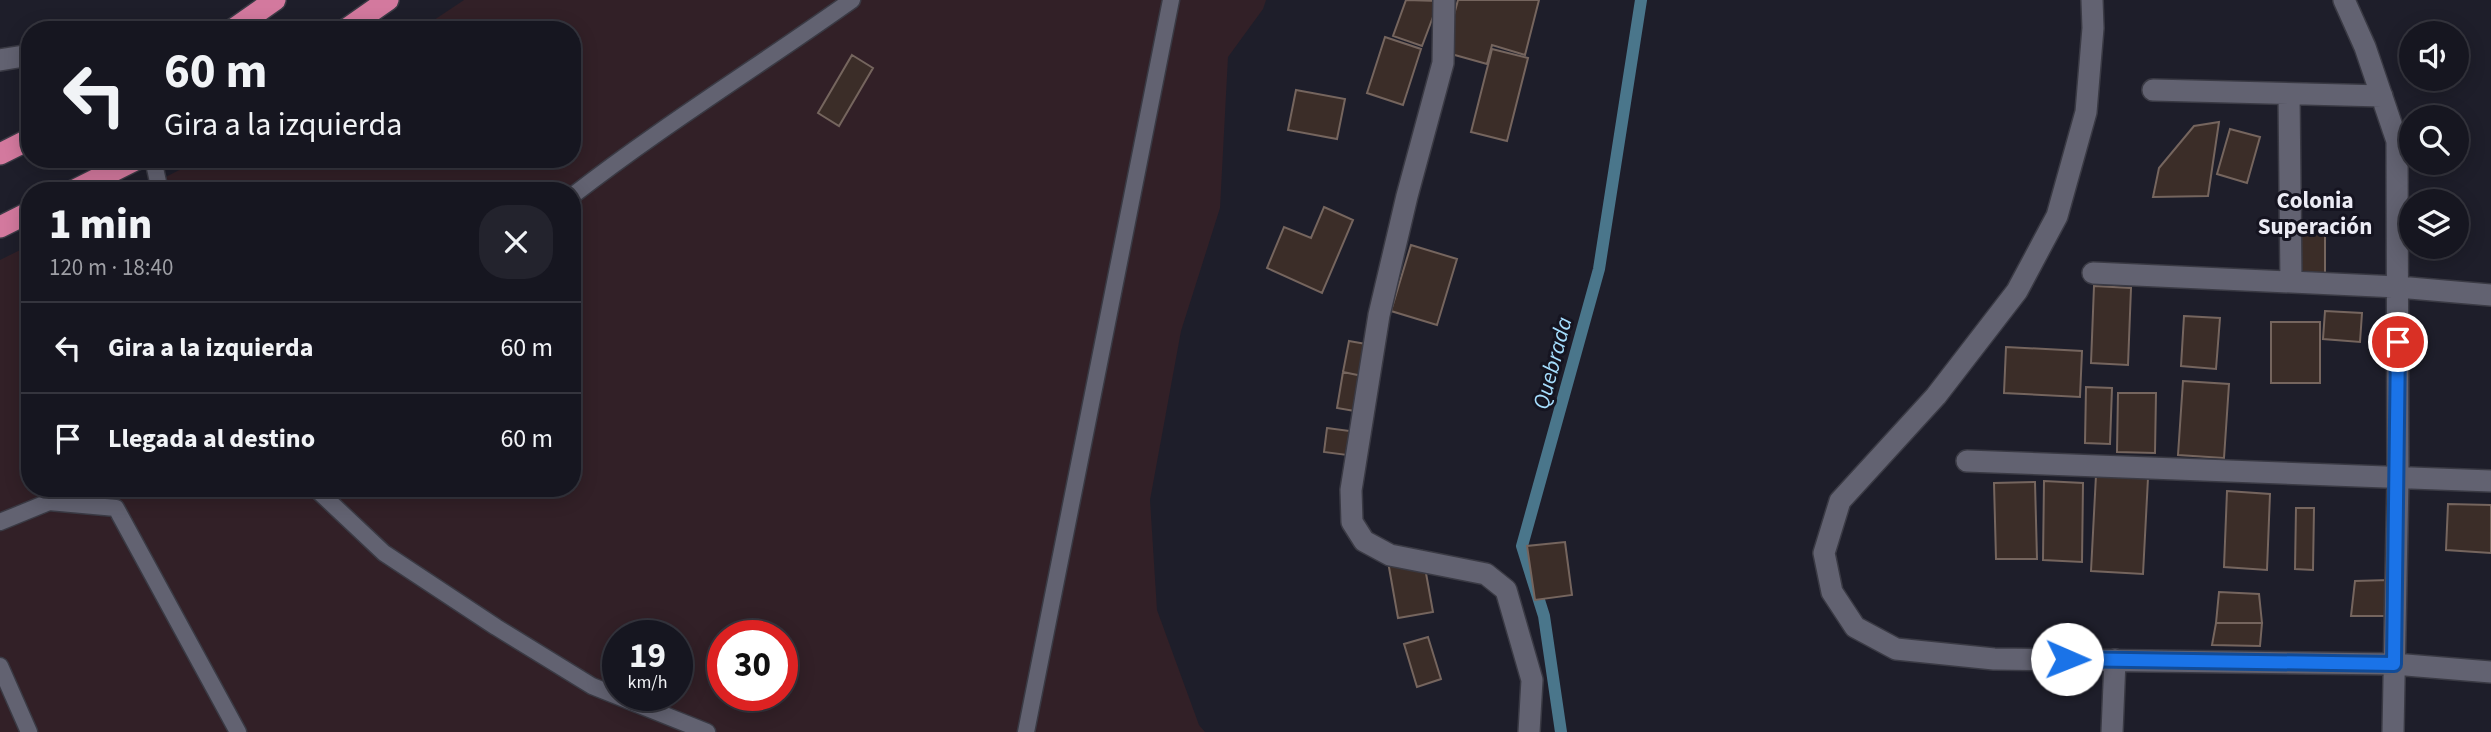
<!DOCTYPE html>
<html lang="es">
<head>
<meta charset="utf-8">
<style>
	body { margin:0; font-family:"Source Sans 3",sans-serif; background:#23232d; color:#f1f3f6; height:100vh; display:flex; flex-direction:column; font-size:26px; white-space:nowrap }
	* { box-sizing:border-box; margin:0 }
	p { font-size:23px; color:#9e9fa5 }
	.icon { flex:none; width:38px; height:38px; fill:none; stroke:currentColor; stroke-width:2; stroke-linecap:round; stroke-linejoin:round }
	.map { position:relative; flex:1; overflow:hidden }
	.sheet { position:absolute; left:21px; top:182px; width:560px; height:315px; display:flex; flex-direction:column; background:#161620; border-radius:28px; box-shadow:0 4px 18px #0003,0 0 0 2px #35353e }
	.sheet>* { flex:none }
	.banner { position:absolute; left:21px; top:21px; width:560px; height:147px; border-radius:28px; box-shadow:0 4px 18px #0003,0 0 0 2px #35353e; background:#161620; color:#f1f3f6; overflow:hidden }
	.tools { position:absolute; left:2399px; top:21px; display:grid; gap:14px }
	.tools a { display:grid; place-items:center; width:70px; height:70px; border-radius:50%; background:#161620; box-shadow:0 4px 18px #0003,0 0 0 2px #35353e; font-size:35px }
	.speed { position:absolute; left:602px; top:620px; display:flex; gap:14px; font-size:35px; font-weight:700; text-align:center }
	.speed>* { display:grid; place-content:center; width:91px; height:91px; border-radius:50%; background:#161620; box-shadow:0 4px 18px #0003,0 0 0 2px #35353e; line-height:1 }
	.speed small { font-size:18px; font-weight:400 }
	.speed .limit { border:10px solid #d22; background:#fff; color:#111 }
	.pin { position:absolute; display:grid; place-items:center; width:60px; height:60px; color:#fff; margin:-30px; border:4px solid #fff; border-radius:50%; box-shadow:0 2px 7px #0007 }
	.me { position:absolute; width:77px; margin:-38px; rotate:91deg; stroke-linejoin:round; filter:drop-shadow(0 0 5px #0008) }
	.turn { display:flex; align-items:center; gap:24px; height:147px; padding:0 28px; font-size:32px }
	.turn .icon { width:91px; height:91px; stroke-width:2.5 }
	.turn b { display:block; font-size:49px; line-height:60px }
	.round { display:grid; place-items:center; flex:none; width:74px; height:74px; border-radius:28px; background:#23232d }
	.headline { display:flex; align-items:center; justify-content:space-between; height:119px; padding:0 28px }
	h1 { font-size:42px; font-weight:800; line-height:52px }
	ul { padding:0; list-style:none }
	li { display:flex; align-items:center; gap:21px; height:91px; padding:0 28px; border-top:2px solid #35353e }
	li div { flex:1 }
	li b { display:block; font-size:26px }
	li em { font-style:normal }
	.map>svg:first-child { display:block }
	.industrial { fill:#322027; fill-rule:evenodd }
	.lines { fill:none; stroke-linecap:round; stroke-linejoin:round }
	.stream { stroke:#4a768b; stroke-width:12 }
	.building { fill:#3b2d28; stroke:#75655e; stroke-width:2 }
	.service-casing { stroke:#3a3a44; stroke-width:19 }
	.minor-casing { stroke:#3a3a44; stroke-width:24 }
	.trunk-casing { stroke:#3a3a44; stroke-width:24 }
	.service { stroke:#626271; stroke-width:16 }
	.minor { stroke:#626271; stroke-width:21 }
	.trunk { stroke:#d3799e; stroke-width:21 }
	.route-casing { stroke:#114b97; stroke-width:18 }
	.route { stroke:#1a73e8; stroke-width:12 }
	.labels { text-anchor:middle; stroke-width:6; stroke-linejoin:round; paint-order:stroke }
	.neighbourhood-label { font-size:23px; font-weight:bold; fill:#ececf5; stroke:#151420 }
	.water-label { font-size:23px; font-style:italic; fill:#a5ddfd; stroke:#151420 }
</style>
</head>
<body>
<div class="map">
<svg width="2491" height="732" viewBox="0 0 2491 732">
	<rect width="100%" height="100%" fill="#1e1e2a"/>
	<path class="industrial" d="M464 0H1266L1263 9 1228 57 1220 208 1181 331 1150 500 1157 610 1199 725 1205 732H0V260L30 245V488H572V191H138L201 159H572V30H419ZM618 635H677V695H618ZM723 635H782V695H723Z"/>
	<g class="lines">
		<path class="stream" d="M1561 732 1544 616 1522 546 1599 269 1641 0"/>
	</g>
	<path class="building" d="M1406 0 1439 1 1422 46 1393 36Z
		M1458 0H1539L1525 55 1492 45 1487 64 1444 52Z
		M1385 37 1421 49 1403 105 1367 93Z
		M1492 49 1528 58 1507 141 1471 132Z
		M852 55 873 68 839 126 818 113Z
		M1296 90 1345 99 1337 139 1288 130Z
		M2219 122 2208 196 2153 197 2159 168 2194 126Z
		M2230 129 2260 137 2247 183 2217 174Z
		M1324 207 1353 220 1322 293 1267 268 1284 227 1311 238Z
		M2325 231V276H2298V232Z
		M1411 245 1457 259 1437 325 1391 311Z
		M2094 286 2131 288 2128 365 2091 363Z
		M2325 311 2362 313 2360 342 2323 339Z
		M2184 316 2220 318 2216 369 2181 366Z
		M2271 322H2320V383H2271Z
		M1349 341 1383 347 1377 379 1343 372Z
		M2006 347 2082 351 2080 397 2004 393Z
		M1343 372 1377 379 1372 414 1337 408Z
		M2183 381 2229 384 2224 458 2178 455Z
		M2086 387 2112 388 2110 444 2085 443Z
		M2118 393H2156L2155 453 2117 452Z
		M1327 428 1365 433 1362 457 1324 452Z
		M2096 475 2148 478 2143 574 2091 571Z
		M2044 481 2083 483 2082 562 2043 560Z
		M2035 482 2037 559H1996L1994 483Z
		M2227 491 2270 494 2267 570 2224 567Z
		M2448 504 2491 505V553L2446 550Z
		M2296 508H2314L2313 570 2295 569Z
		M1565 542 1572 595 1535 600 1527 546Z
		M1422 551 1433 612 1398 618 1387 556Z
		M2389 580V616H2351L2355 581Z
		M2219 592 2259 594 2262 623H2216Z
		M2216 623H2262L2260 646 2212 645Z
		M1428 637 1441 679 1417 687 1404 644Z"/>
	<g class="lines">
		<defs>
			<path id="service" d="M153 159 160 191
				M572 196C662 126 759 66 852 0
				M315 488 384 553 496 627 592 686 707 732
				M0 522 49 502 116 508 238 732
				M0 666 29 732
				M1026 732 1171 0"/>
			<path id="minor" d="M1444 0 1443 63 1407 196 1379 315 1351 490 1352 522 1364 541 1390 555 1486 574 1506 590 1532 680 1529 732
				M2092 0 2093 28 2086 112 2057 216 2017 291 1936 396 1840 501 1824 553 1832 592 1855 627 1896 649 1994 659 2394 664 2491 672
				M2344 0 2365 47 2397 141 2398 478 2393 732
				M0 60 30 55
				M2153 90 2382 96
				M2289 94 2291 282
				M2093 273 2398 287 2491 295
				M1967 461 2491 481
				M2112 732 2115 660"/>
			<path id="trunk" d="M232 30 275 0
				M345 30 388 0
				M0 154 30 139
				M73 191 137 159
				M0 227 30 212"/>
		</defs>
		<use href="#service" class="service-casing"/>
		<use href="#minor" class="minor-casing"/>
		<use href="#trunk" class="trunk-casing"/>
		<use href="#service" class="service"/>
		<use href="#minor" class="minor"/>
		<use href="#trunk" class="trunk"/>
	</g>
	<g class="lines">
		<defs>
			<path id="route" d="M2067 659 2394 664 2398 342"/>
		</defs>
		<use href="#route" class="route-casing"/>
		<use href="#route" class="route"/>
	</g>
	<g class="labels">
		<g class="neighbourhood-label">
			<text x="2315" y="208">Colonia<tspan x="2315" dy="26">Superación</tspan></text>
		</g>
		<g class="water-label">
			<text transform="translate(1552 363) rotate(-75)" y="8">Quebrada</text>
		</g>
	</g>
</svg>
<div class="tools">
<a><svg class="icon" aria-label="sound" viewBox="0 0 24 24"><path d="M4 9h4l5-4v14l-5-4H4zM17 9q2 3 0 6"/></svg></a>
<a><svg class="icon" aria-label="search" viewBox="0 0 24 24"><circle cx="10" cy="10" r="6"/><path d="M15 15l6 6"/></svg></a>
<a><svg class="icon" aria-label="layers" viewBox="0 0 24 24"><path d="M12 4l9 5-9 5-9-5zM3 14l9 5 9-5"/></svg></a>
</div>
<div class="speed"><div>19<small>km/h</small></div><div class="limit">30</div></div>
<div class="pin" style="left:2398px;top:342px;background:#d93025"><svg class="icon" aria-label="arrive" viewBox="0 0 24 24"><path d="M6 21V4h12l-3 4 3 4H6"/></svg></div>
<svg class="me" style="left:2067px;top:659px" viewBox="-20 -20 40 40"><circle r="19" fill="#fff"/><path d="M0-13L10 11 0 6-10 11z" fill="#1a73e8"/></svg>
<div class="banner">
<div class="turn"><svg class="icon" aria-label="left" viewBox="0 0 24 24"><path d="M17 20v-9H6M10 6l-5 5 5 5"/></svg><div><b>60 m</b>Gira a la izquierda</div></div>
</div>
<section class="sheet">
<div class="headline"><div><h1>1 min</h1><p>120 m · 18:40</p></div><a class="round"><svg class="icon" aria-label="close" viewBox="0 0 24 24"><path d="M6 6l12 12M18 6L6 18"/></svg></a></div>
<ul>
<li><svg class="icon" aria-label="left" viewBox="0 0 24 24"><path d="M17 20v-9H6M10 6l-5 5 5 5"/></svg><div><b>Gira a la izquierda</b></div><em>60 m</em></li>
<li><svg class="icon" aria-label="arrive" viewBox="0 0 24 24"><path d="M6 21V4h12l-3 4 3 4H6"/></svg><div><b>Llegada al destino</b></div><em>60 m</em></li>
</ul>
</section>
</div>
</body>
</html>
